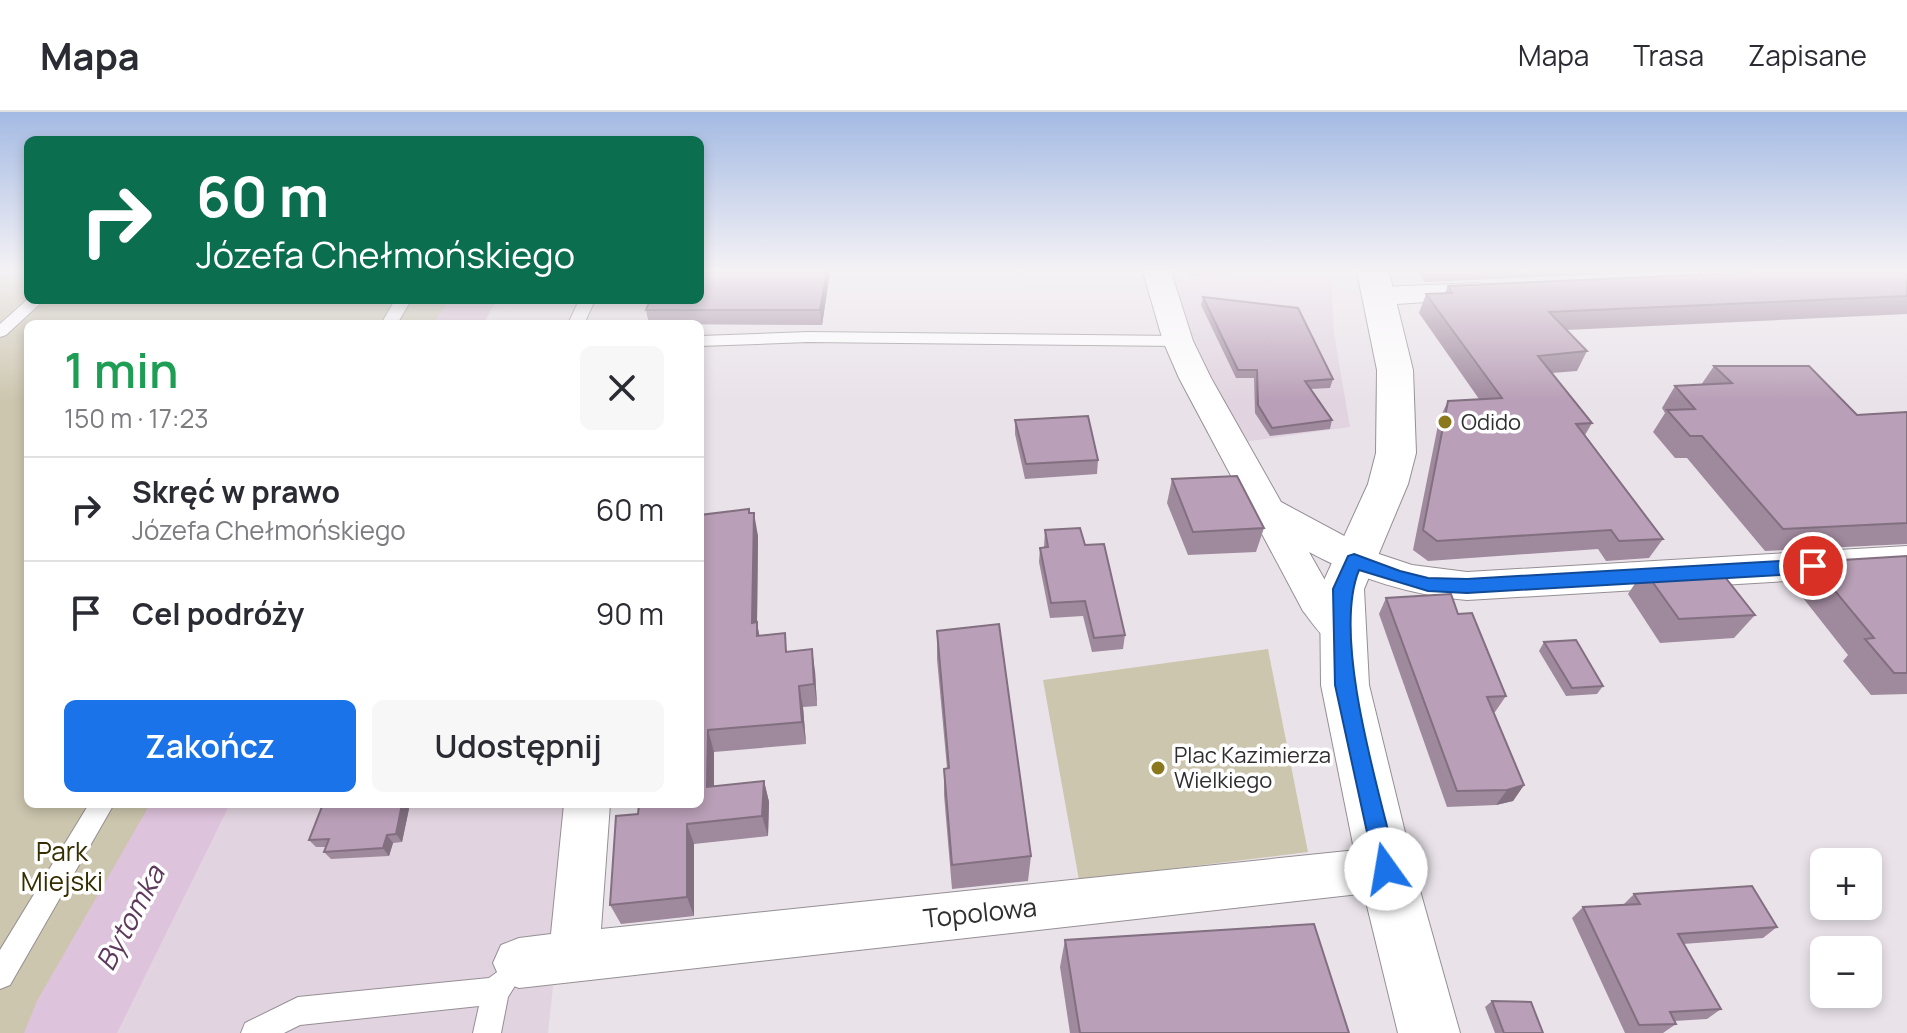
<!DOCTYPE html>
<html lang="pl">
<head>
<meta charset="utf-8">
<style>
	body { margin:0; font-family:Manrope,sans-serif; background:#f7f7f7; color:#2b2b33; height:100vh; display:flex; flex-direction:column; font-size:30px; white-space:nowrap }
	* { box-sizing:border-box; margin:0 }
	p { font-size:26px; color:#7c7c81 }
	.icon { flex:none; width:44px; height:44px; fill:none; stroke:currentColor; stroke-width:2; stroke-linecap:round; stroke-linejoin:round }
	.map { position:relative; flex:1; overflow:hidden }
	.side { position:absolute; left:24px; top:208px; width:680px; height:488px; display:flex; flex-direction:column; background:#fff; border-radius:12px; box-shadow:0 4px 12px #0003 }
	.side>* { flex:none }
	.top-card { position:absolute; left:24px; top:24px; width:680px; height:168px; border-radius:12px; box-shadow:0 4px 12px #0003; background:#0b6e4f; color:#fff; overflow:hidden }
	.controls { position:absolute; left:1810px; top:736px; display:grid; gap:16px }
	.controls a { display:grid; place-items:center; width:72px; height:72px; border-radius:12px; background:#fff; box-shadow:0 4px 12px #0003; font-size:40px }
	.pin { position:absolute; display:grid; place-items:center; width:68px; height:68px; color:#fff; margin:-34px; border:4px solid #fff; border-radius:50%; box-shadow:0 2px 8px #0007 }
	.me { position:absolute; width:88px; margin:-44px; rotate:347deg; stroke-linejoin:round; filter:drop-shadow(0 0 6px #0008) }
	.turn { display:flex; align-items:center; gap:28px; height:168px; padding:0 40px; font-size:36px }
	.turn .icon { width:104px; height:104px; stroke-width:2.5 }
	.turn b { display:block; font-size:56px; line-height:68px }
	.round { display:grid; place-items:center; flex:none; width:84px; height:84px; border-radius:12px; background:#f7f7f7 }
	.headline { display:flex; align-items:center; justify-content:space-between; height:136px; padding:0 40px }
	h1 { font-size:48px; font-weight:600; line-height:60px; color:#1e9e55 }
	.primary-button { display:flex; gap:16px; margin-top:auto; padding:16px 40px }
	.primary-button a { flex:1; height:92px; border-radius:12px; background:#1a73e8; color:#fff; font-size:32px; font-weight:600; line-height:92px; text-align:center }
	.primary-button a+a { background:#f7f7f7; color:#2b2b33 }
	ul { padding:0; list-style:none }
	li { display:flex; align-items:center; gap:24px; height:104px; padding:0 40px; border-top:2px solid #e1e1e2 }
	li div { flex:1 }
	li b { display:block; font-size:30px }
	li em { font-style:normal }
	header { display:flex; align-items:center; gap:48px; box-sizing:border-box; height:112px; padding:0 40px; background:#fff; border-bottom:2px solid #e1e1e2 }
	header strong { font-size:38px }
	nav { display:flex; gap:44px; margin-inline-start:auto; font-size:28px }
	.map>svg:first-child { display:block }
	.built { fill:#e1d4e0 }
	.green { fill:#ccc6ae }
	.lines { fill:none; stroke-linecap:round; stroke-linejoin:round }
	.river { fill:#dec3dc; fill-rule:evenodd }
	.lane-casing { stroke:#958f94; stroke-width:2 }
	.street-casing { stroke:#958f94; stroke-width:2 }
	.secondary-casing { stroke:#958f94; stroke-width:2 }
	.lane { fill:#fff; fill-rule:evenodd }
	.street { fill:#fff; fill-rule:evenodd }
	.secondary { fill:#fff; fill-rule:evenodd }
	.wall { fill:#9f899d }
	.shaded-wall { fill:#826f80 }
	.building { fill:#b99fb7; stroke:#826f80; stroke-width:2 }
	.route { fill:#1a73e8; stroke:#114b97; stroke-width:2 }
	.poi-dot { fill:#8b781d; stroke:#fff; stroke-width:3 }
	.labels { text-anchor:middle; stroke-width:7; stroke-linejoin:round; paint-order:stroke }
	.poi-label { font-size:22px; fill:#302e30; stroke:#fff; text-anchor:start }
	.near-park-label { font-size:26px; fill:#362d01; stroke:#fff }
	.near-street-label { font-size:26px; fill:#302e30; stroke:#fff }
	.near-water-label { font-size:28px; font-style:italic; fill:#5e395d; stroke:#fff }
</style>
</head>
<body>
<header>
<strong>Mapa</strong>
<nav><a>Mapa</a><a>Trasa</a><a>Zapisane</a></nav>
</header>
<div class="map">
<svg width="1907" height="921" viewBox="0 0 1907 921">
	<rect width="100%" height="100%" fill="#e9e3e9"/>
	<path class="built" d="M1172 160H1331L1334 222 1350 315 1244 330 1196 238Z
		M217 692H573L548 921H98Z"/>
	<path class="green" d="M0 160H28V188H457L442 212H28V692H167L39 921H0Z
		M1268 537 1308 740 1079 768 1043 568Z"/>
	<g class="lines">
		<path class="river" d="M449 188H497L483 212H433Z
			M150 692H230L117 921H24L37 889Z"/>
		<defs>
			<path id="lane" d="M28 187 44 188 6 223 0 225V212Z
				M395 188H411L397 212H381Z
				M579 188H595L584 212H568Z
				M808 220 1178 224 1186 229 1178 234 808 230 700 234V224Z
				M89 692H114L10 873 0 877V838Z
				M504 855 514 859 518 869 508 885 501 921H473L479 894 300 913 284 921H241L245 911 298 885 489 866Z"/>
			<path id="street" d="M1143 160H1171L1193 229 1211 266 1281 390 1376 441 1412 453 1467 460 1907 434V462L1467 488C1410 483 1359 467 1309 440L1331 479 1361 519 1355 530C1328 539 1319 519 1303 499L1179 266 1163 229Z
				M1478 171 1488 174 1492 180 1488 186 1381 193 1371 190 1367 184 1371 178 1381 175Z
				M564 692H610L601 817 1386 735 1403 741 1410 757 1403 773 1386 779 519 876 501 869 493 851 501 833 519 826 551 822Z"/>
			<path id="secondary" d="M1357 160H1389L1413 258 1416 341 1408 372 1364 477 1369 573 1414 757 1460 921H1398L1358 757 1321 573 1320 477 1368 372 1376 341 1377 258Z"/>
		</defs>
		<use href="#lane" class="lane-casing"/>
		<use href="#street" class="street-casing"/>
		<use href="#secondary" class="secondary-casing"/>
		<use href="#lane" class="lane"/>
		<use href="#street" class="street"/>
		<use href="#secondary" class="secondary"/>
	</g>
	<path class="wall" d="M830 160 822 213 649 212 646 198Z
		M1188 160H1258L1189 163Z
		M1419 160H1655L1425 170Z
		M1907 160V202L1566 218 1587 239 1577 259 1552 261 1592 311 1585 323 1663 427 1649 446 1606 449 1598 437 1428 449 1413 438 1439 308 1448 289 1479 287 1419 201 1426 182 1445 181 1448 174Z
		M1203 185 1333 267 1330 276 1310 277 1332 308 1330 317 1270 324 1255 301 1254 266H1236L1201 193Z
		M1714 254 1857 303 1907 300V432L1765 439 1687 346H1675L1653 320 1665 301 1662 296 1675 274 1701 273Z
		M1015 308 1098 348 1097 362 1025 367 1015 322Z
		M1172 367 1264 416 1256 440 1188 443 1167 391Z
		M750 401 758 424 757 511 759 523 788 540 815 559 817 594 803 595 806 632 714 640V674L764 669 769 690 768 724 694 732V804L621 812 610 793 638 702 700 403Z
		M1045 418 1085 433 1125 523 1123 537 1092 540 1083 504 1050 506 1039 450 1040 436 1044 435Z
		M1907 444V582L1871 583 1843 549 1848 543 1792 472 1811 450Z
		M1644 458 1696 461 1755 503 1734 526 1660 531 1628 482Z
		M1386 486 1458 502 1506 584 1495 600H1493L1524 673 1513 689 1496 693 1447 695 1379 502Z
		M937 519 1031 744 1028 769 952 777 944 683V657L947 656 937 547Z
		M1544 530 1603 574 1597 582 1566 584 1539 539Z
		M323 692H410L402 730 393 731 389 744 331 747 324 740 326 735H316L309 728Z
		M1634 782 1777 815 1763 826 1683 832 1721 897 1707 907 1674 909 1676 912 1663 921H1625L1572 806 1583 795 1623 793Z
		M1065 828 1349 921H1070L1060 855Z
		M1492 889 1543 921H1495L1485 895Z"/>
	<path class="shaded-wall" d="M827 160H830L822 213 820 198Z
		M754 401 758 424 757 511 761 532 752 511Z
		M812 537 815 559 817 594 814 572Z
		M799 574 803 595 806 632 802 610Z
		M708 618 714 640V695L707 675Z
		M764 669 769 690 768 724 762 704Z
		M1524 673 1513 689 1496 693 1507 678Z
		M402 692H410L402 730 396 722Z
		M687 712 694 732V804L687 785Z
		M387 723 393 731 389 744 383 736Z"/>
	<path class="building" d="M700 160H827L820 198H646L650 188H700Z
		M1763 160H1907V184L1549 200 1587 239 1538 244 1592 311 1576 312 1663 427 1619 429 1611 418 1437 429 1423 418 1448 289 1502 286 1426 182 1452 181 1448 174Z
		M1203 185 1298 196 1333 267 1305 269 1332 308 1272 316 1258 293 1257 258H1238Z
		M1714 254H1809L1857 303 1907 300V411L1783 417 1702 324H1690L1667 298 1695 297 1675 274 1732 271Z
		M1088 304 1098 348 1026 352 1015 308Z
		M1237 364 1264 416 1193 420 1172 367Z
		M749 397V401H754L752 511 757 510V524L785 521 786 540 812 537 814 572 799 574 802 610 708 618 707 675 764 669 762 704 687 712V785L610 793 616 704 638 702 639 692H700V403Z
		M1080 416 1085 433 1104 432 1125 523 1094 526 1085 489 1051 491 1040 436 1048 435 1045 418Z
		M1907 444V561H1894L1865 527 1874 526 1811 450Z
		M1691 455 1696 461 1721 460 1755 503 1679 507 1644 458Z
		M1451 482 1458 502 1472 501 1506 584 1487 585 1524 673 1507 678 1457 679 1386 486Z
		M999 512 1031 744 952 753 944 657 949 656 937 519Z
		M1576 528 1603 574 1572 576 1544 530Z
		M323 692H402L396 722 387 723 383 736 324 740 329 727 309 728Z
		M1752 774 1777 815 1678 822 1721 897 1670 900 1676 912 1639 913 1583 795 1640 792 1634 782Z
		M1314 812 1349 921H1080L1065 828Z
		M1492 889 1531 890 1543 921H1504Z"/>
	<linearGradient id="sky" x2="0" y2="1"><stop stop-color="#a4bae3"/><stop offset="0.55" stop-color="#f5f2f5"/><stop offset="1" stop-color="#f5f2f5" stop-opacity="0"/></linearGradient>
	<rect width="1907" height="289" fill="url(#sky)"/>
	<path class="route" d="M1354 442 1400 459 1428 466 1467 467 1813 447 1822 454 1813 461 1467 481 1428 479 1359 458C1331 526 1380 683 1398 757L1395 765 1386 768 1378 765 1375 757 1335 573 1333 477 1348 444Z"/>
	<g class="poi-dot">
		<circle cx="1445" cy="310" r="8"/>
		<circle cx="1158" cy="656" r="8"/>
	</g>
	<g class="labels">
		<g class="poi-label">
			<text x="1461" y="318">Odido</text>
			<text x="1174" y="651">Plac Kazimierza<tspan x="1174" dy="25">Wielkiego</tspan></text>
		</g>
		<g class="near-park-label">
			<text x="62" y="749">Park<tspan x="62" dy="30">Miejski</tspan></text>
		</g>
		<g class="near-street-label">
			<text transform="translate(980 801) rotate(-6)" y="9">Topolowa</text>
		</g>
		<g class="near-water-label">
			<text transform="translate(130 806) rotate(-62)" y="10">Bytomka</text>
		</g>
	</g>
</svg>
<div class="controls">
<a>+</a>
<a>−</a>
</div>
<div class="pin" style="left:1813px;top:454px;background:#d93025"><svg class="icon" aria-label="arrive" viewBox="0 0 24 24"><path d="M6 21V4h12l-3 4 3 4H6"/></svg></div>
<svg class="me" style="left:1386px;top:757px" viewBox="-20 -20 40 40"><circle r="19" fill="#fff"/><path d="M0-13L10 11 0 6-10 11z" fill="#1a73e8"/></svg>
<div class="top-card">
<div class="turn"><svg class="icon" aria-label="right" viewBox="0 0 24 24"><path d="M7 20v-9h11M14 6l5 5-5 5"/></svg><div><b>60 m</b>Józefa Chełmońskiego</div></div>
</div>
<section class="side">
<div class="headline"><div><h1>1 min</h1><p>150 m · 17:23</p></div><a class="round"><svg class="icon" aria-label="close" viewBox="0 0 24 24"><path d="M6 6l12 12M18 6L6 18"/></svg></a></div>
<ul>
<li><svg class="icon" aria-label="right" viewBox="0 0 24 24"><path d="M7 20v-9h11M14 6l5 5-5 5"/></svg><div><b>Skręć w prawo</b><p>Józefa Chełmońskiego</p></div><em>60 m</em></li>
<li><svg class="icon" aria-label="arrive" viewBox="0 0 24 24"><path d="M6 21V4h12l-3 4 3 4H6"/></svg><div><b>Cel podróży</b></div><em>90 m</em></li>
</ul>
<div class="primary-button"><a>Zakończ</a><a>Udostępnij</a></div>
</section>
</div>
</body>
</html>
